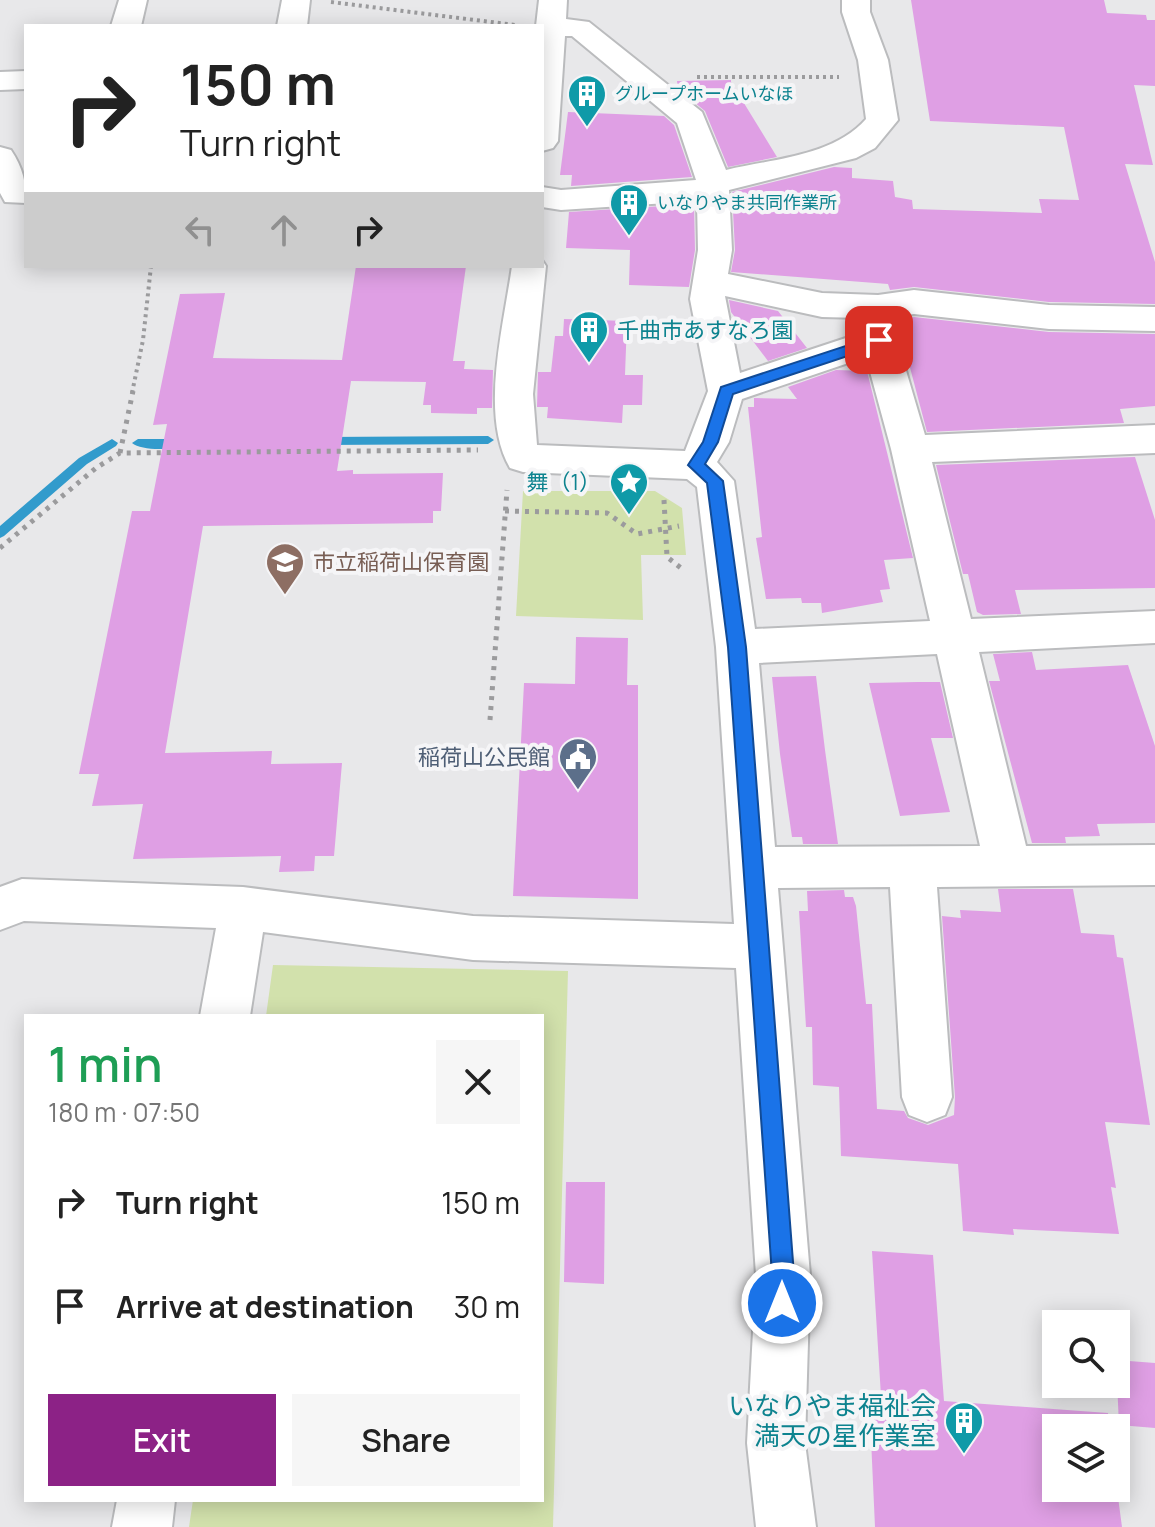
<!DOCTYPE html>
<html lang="en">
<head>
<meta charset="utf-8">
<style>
	body { margin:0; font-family:Manrope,"Noto Sans JP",sans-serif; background:#f6f6f6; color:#222; height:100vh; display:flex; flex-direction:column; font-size:30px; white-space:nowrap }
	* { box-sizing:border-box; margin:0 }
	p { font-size:26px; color:#767676 }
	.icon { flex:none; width:44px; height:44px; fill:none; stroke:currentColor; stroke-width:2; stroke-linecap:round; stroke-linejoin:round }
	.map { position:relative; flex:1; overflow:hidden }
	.sheet { position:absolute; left:24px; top:1014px; width:520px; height:488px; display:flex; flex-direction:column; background:#fff; border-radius:0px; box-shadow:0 4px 20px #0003 }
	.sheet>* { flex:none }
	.banner { position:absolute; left:24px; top:24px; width:520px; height:244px; border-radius:0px; box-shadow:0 4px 20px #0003; background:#fff; color:#222; overflow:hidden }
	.fabs { position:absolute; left:1042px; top:1310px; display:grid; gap:16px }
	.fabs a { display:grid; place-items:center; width:88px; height:88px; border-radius:0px; background:#fff; box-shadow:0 4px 20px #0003; font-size:40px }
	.pin { position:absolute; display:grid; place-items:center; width:68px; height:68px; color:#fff; margin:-34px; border-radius:16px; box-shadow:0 4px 12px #0006 }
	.me { position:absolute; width:88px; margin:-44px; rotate:0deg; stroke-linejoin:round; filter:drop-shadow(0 0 6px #0008) }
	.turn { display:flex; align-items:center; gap:28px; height:168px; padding:0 24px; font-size:36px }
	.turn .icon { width:104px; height:104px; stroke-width:2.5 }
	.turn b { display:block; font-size:56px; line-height:68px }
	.lanes { display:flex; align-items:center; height:76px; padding:0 24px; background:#0003; justify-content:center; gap:40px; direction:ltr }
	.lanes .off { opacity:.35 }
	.round { display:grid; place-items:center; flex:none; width:84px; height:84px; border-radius:0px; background:#f6f6f6 }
	.head { display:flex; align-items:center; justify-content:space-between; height:136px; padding:0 24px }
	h1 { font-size:48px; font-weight:600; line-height:60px; color:#1e9e55 }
	.cta { display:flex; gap:16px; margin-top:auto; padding:16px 24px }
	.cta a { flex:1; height:92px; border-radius:0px; background:#8c2286; color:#fff; font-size:32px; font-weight:600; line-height:92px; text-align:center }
	.cta a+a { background:#f6f6f6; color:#222 }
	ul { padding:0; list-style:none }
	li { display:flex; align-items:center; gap:24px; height:104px; padding:0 24px }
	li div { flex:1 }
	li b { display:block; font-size:30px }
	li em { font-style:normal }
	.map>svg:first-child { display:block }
	.green { fill:#d2e1ac }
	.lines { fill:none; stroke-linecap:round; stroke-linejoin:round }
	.stream { fill:#329bcc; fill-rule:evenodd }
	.building { fill:#df9fe4 }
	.minor-casing { stroke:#bbbcbe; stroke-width:4 }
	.path-far1 { stroke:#9b9b9d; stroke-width:4; stroke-dasharray:3 4; stroke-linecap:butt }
	.path { stroke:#9b9b9d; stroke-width:5; stroke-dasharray:4 6; stroke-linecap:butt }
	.minor { fill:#fff; fill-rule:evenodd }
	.route { fill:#1a73e8; stroke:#114b97; stroke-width:2 }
	.labels { text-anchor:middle; stroke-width:8; stroke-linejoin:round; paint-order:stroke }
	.far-culture-label { font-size:18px; fill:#0d838f; stroke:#f5f5f7; text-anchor:start }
	.culture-label { font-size:22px; fill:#0d838f; stroke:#f5f5f7; text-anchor:start }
	.education-label { font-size:22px; fill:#785e54; stroke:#f5f5f7; text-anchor:start }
	.service-label { font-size:22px; fill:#4e5e75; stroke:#f5f5f7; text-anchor:end }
	.near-culture-label { font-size:26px; fill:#0d838f; stroke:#f5f5f7; text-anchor:end }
</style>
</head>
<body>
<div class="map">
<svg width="1155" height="1527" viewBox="0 0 1155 1527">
	<rect width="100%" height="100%" fill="#e8e8ea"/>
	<path class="green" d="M523 491H655L682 508 686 555H641L643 620 516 616Z
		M273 965 568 971 553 1527H189L193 1500H542V1016H266Z"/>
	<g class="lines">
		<path class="stream" d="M488 436 494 440 488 444 324 445 318 441 324 437Z
			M112 439 118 443 116 446 87 464 4 536 0 538V526L79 458Z
			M138 439H180L186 443C176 451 142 451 132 443Z"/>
	</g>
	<path class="building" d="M911 0H1104L1107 13 1146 15 1147 20H1155V86L1134 85 1153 165 1125 164 1155 262V304L1049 302 914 287 890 290 888 284 731 272 735 250 732 192 834 167 852 168V178L893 181 895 197 912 200 913 209 1042 213 1039 199 1079 200 1064 127 930 121Z
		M731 80V82L777 157 728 167 705 111 678 89 677 81Z
		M568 112 664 116 674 125 692 177 571 186 572 175H560Z
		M694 204 695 250 689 287 629 285 630 250 566 248 569 212Z
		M356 266H466L453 361H465L464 369 493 370 492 408H477V414L431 413V405H423L426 382 351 381 337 471 353 470V474L443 473 441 511H433V523L203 526 165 753 272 751 271 764 342 763 334 856H315L314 871 279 872 281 856 133 859 143 804 92 806 99 774H79L132 511H150L167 424 153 425 180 294 225 293 213 358 342 360Z
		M729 300 778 311 807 348 768 361 731 312Z
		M914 317 1049 332 1155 334V406L1120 409 1124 423 927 432 899 326V319Z
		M564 319 627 321 625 375H643L642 405H623L622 423 547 418 548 407H537L538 372H551L555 336H563Z
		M836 370 867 371 913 558 884 560 890 589 880 590 883 602 822 613 821 603H802L801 598 766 599 756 538 762 537 748 407H754V398L797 399 788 387Z
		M1135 457 1155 520V588L1015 590 1021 614 983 615 977 612 968 574H963L936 465Z
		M576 637 628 638 627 685H638V899L513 896 524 683 575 684Z
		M1032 652 1036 670 1128 665 1155 746V823L1097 824 1100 836 1065 837 1066 843H1032L989 681H1000L993 654Z
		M816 676 825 750 838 844H803L802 837H792L780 754 772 677Z
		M918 682H940L953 738H931L950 812 900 816 869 683Z
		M998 889H1073L1081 933 1114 935 1117 957 1123 958 1150 1125 1105 1122 1116 1188 1111 1187 1119 1234 1013 1229 1014 1235 963 1231 958 1164 841 1156 839 1087 813 1085 812 1027H806L799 911H808L807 891 844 890 845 897H853L856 906 866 1004H872L877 1109 904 1111 908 1118 928 1125 954 1115 955 1097 942 916 961 918 960 910 1001 912Z
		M566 1182H605L604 1284 564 1282Z
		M872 1251 933 1255 944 1401 1108 1413 1109 1428H1056V1488H1116V1482L1122 1527H875L869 1395 881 1396Z
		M1116 1360 1155 1363V1428L1119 1425Z"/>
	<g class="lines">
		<defs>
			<path id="minor" d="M119 0H147L141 26H111Z
				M282 0H310L307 26H277Z
				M539 0H567L566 19 589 22 702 112 726 170C772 159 834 156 866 119L858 60 842 12V0H870V12L888 60 898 120 875 148 856 158 729 190 732 250 728 274 822 293 878 295 914 290 1049 305 1155 307V331L1049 329 914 314 896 316 897 340 925 435 1155 425V453L932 462 971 619 1155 611V643L979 652 1026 846 1155 845V885L937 887 952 1097 945 1115 927 1122 909 1115 902 1097 890 887 778 888 810 1275 805 1443 816 1527H756L747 1443 756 1275 736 968 473 960 263 932 250 1016H200L216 928 24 921 0 930V887L22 879 243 887 473 916 734 924 716 647 697 487 687 479 523 472 510 468C479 415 504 324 512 266H542V260L546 266 533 394 537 445 685 451 708 391 690 299 698 250 697 201 561 210 542 207V187L561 190 696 180 677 123 572 36H565L558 141 553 148 542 151V26H536ZM725 296 822 317 861 318V333L740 373ZM866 357 891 449 930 621 755 629 734 481 717 462 729 442 742 399ZM937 654 980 846 775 847 759 663Z
				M26 71V89L0 90V72Z
				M0 147 11 150C23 168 26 182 26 203L5 202 0 193Z
				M117 1500H175L172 1527H112Z"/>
		</defs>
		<use href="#minor" class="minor-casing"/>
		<path class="path-far1" d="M331 2 515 25
			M697 77H839
			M132 393 143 340 151 266"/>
		<path class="path" d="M120 453 133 391
			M664 500 667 557 681 568
			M505 511 607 513 637 534 679 526
			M0 548 96 468 120 453 478 450
			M490 720 507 490"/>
		<use href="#minor" class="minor"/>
	</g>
	<path class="route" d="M879 335 887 340 884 344 733 394 718 442 705 464 723 481 746 647 794 1275 790 1311 782 1315 774 1311 771 1303 772 1275 728 647 707 483 688 465 703 442 721 387Z"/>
	<defs>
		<symbol id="building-pin" viewBox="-11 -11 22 30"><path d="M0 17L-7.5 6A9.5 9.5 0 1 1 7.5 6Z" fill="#0f9aa8" stroke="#f5f5f7"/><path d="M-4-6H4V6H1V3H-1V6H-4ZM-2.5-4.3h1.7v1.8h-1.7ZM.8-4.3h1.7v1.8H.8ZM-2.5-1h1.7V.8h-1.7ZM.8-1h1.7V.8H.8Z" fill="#fff"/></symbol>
		<symbol id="sight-pin" viewBox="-11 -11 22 30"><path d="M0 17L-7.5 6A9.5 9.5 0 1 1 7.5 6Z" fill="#0f9aa8" stroke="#f5f5f7"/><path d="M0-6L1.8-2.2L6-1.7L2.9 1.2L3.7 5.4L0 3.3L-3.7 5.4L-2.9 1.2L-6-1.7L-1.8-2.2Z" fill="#fff"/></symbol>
		<symbol id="school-pin" viewBox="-11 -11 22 30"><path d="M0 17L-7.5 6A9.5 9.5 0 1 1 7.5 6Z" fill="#8d6e63" stroke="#f5f5f7"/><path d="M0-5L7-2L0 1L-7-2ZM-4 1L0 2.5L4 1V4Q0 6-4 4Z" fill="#fff"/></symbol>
		<symbol id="civic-pin" viewBox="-11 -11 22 30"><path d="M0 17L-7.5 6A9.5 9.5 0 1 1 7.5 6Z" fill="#5c6f8a" stroke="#f5f5f7"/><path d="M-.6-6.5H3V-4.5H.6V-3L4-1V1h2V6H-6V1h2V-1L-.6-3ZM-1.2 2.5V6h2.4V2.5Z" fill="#fff"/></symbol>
	</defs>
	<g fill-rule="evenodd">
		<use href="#building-pin" x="565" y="72" width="44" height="60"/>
		<use href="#building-pin" x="607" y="181" width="44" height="60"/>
		<use href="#building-pin" x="567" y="308" width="44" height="60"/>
		<use href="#sight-pin" x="607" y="460" width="44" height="60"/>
		<use href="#school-pin" x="263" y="540" width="44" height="60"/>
		<use href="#civic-pin" x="556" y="735" width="44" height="60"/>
		<use href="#building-pin" x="942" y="1399" width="44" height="60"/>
	</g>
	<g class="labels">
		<g class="far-culture-label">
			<text x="615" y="100">グループホームいなほ</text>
			<text x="657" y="209">いなりやま共同作業所</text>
		</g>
		<g class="culture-label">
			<text x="617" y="338">千曲市あすなろ園</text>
			<text x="601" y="490" text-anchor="end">舞（1）</text>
		</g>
		<g class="education-label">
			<text x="313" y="570">市立稲荷山保育園</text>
		</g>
		<g class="service-label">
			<text x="550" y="765">稲荷山公民館</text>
		</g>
		<g class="near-culture-label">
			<text x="936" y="1415">いなりやま福祉会<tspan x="936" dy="30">満天の星作業室</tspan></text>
		</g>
	</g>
</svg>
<div class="fabs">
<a><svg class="icon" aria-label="search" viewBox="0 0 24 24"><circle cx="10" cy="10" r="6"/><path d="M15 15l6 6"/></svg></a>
<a><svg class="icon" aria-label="layers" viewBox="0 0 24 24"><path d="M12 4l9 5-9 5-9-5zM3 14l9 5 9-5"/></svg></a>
</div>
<div class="pin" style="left:879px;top:340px;background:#d93025"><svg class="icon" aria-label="arrive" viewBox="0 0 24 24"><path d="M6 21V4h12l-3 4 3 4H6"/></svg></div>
<svg class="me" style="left:782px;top:1303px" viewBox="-20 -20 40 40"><circle r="17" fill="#1a73e8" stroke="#fff" stroke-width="3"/><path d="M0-11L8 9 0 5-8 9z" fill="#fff"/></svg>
<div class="banner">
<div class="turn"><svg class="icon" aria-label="right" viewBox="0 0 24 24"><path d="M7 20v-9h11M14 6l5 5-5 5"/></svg><div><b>150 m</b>Turn right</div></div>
<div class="lanes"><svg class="icon off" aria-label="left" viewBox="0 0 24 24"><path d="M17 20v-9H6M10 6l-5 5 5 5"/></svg><svg class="icon off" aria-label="ahead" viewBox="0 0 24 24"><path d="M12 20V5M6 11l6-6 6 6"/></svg><svg class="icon" aria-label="right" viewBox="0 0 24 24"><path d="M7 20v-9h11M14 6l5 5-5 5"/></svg></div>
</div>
<section class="sheet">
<div class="head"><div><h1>1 min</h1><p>180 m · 07:50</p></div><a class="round"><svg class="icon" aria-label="close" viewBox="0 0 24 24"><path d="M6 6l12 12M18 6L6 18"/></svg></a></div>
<ul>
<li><svg class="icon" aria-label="right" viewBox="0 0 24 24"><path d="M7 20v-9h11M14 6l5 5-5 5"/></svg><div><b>Turn right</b></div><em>150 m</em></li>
<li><svg class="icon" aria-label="arrive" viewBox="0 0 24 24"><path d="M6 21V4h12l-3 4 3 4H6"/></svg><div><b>Arrive at destination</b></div><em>30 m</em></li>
</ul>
<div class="cta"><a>Exit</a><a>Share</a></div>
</section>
</div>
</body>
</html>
